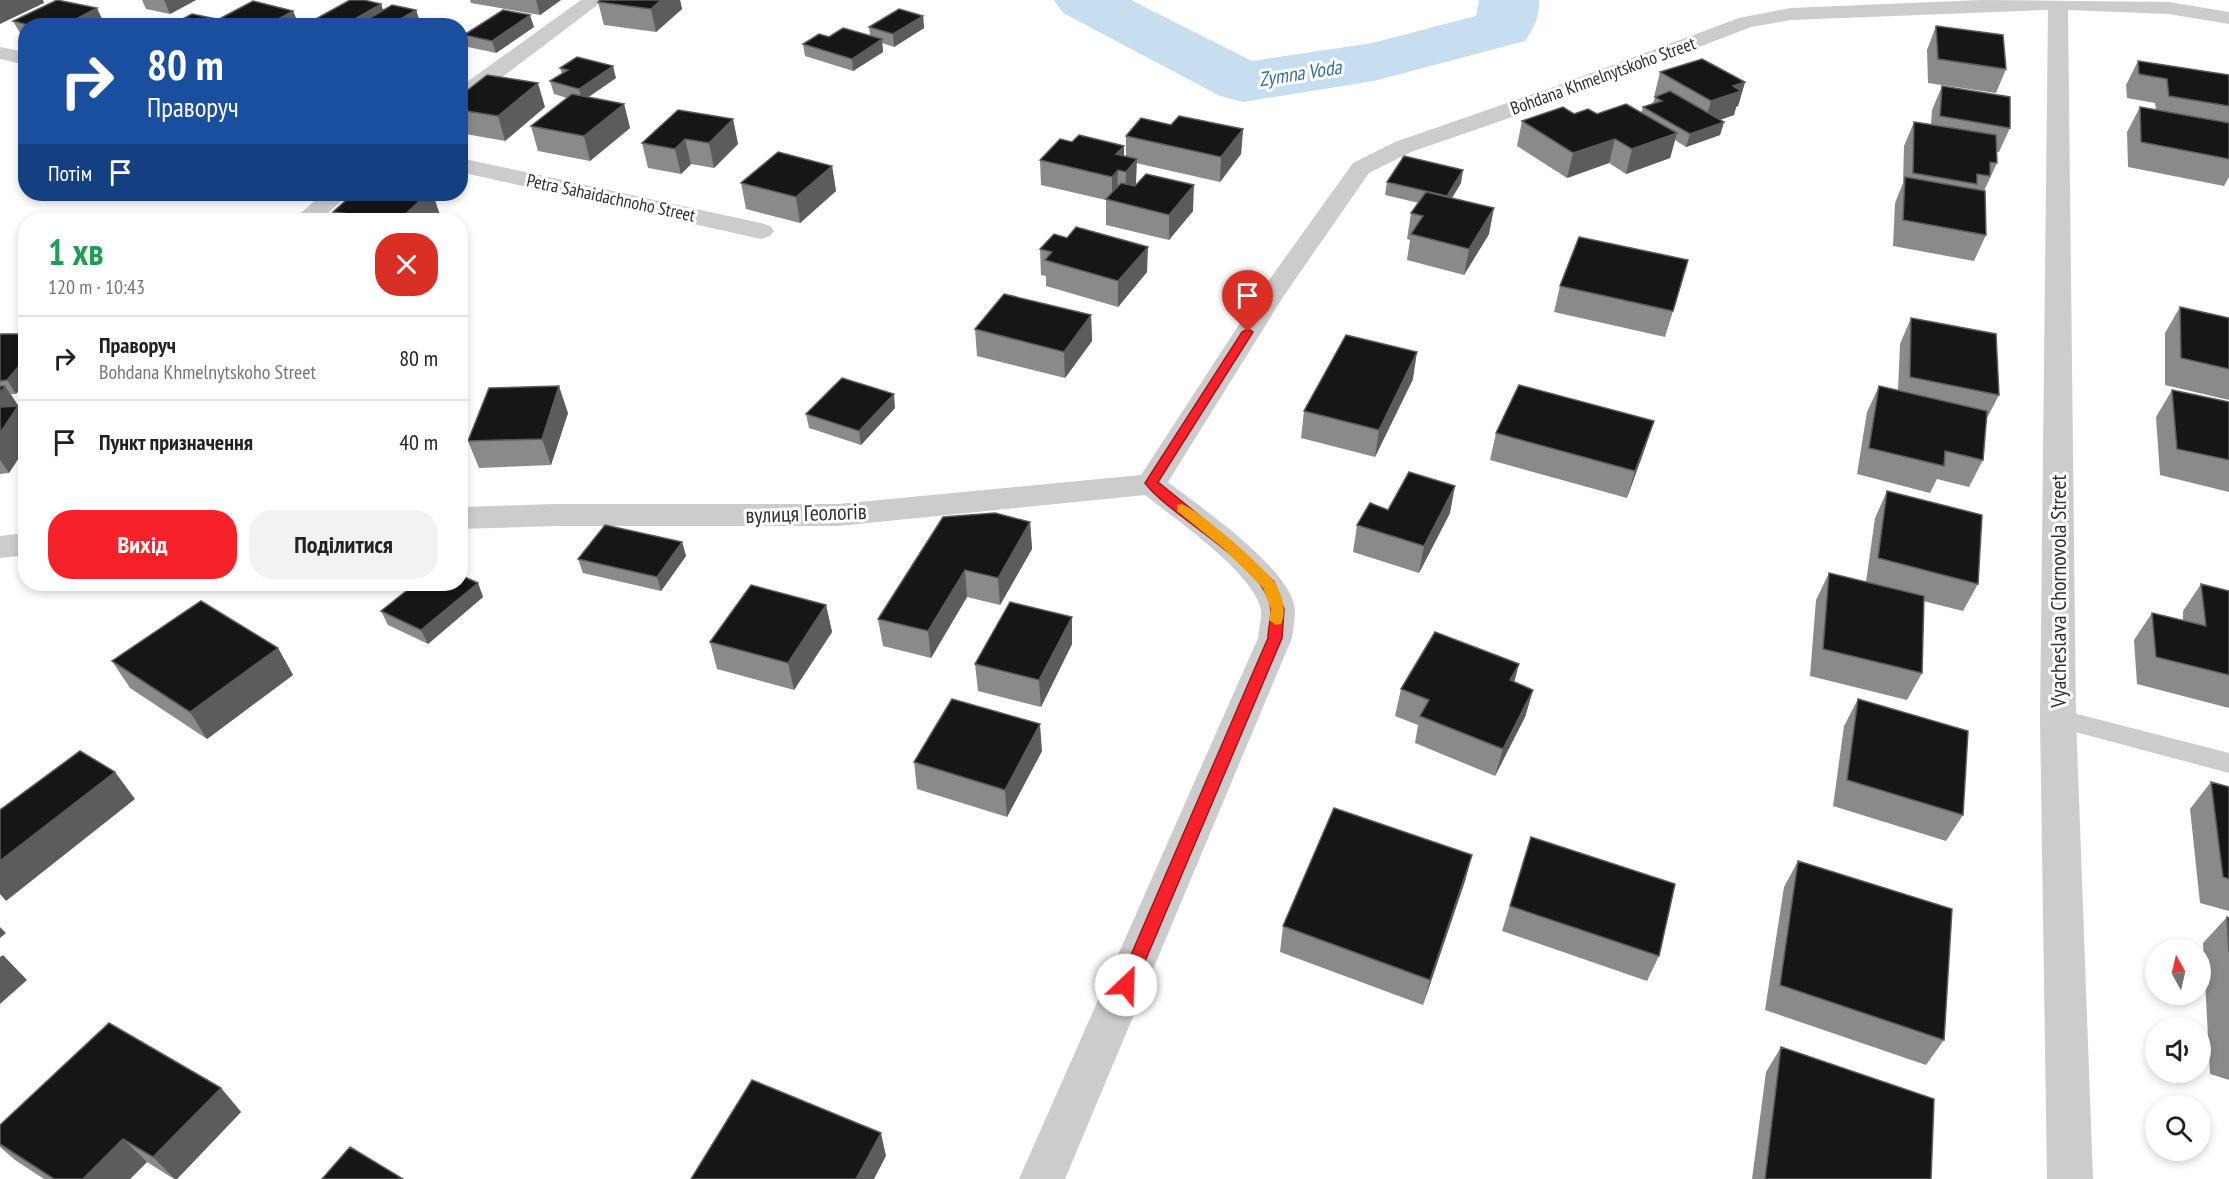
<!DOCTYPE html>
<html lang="uk">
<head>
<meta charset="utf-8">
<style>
	body { margin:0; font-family:"PT Sans Narrow",sans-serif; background:#f2f2f2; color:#202124; height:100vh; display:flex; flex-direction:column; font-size:22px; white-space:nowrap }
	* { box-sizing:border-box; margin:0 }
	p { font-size:20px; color:#757577 }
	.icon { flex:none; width:33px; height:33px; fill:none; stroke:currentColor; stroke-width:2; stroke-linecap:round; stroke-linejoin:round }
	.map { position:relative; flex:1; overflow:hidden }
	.sheet { position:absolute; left:18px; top:213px; width:450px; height:378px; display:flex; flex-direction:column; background:#fff; border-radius:24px; box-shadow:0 3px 9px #0003 }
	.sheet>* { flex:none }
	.hud { position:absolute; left:18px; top:18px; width:450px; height:183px; border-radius:24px; box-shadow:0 3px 9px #0003; background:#1a4fa0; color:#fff; overflow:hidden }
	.needle { width:39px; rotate:352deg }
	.fabs { position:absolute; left:2145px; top:939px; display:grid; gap:12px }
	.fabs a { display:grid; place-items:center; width:66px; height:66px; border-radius:50%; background:#fff; box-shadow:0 3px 9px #0003; font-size:30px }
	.pin { position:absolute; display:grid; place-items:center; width:51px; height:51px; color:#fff; margin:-62px -26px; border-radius:50% 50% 50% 0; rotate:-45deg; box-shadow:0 0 6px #0007 }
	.pin .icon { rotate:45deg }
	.me { position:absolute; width:66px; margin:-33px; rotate:24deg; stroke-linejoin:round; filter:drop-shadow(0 0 4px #0008) }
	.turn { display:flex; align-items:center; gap:21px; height:126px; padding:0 30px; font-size:27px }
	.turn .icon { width:78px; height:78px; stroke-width:2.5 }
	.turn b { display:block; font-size:42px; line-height:51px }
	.then { display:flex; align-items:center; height:57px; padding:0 30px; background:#0003; gap:12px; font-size:22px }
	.round { display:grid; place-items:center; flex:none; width:63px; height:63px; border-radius:24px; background:#f2f2f2 }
	.headline { display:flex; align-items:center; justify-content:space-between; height:102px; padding:0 30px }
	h1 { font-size:36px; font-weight:800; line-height:45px; color:#1e9e55 }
	.primary-button { display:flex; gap:12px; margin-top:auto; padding:12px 30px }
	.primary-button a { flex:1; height:69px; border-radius:24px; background:#f72129; color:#fff; font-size:24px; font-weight:800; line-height:69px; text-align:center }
	.primary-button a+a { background:#f2f2f2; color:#202124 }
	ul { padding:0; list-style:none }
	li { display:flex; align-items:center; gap:18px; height:84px; padding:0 30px; border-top:2px solid #e0e0e0 }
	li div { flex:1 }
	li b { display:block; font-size:22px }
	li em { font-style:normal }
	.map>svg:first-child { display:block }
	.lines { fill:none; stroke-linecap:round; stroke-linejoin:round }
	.river { fill:#c6def0; fill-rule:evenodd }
	.lane { fill:#ccc; fill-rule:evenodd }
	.street { fill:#ccc; fill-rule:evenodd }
	.wall { fill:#8a8a8a }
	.shaded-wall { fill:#5c5c5c }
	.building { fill:#161616; stroke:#5c5c5c; stroke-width:1.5 }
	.route { fill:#f72129; stroke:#a1151b; stroke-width:1.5 }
	.slow { fill:#f59e0b }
	.labels { text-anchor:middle; stroke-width:6; stroke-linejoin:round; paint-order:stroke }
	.far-street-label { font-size:18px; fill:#2f2f2f; stroke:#fff }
	.far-water-label { font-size:20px; font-style:italic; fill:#356f9a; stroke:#fff }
	.street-label { font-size:22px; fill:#2f2f2f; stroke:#fff }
</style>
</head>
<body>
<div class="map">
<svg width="2229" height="1179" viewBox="0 0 2229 1179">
	<rect width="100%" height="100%" fill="#fff"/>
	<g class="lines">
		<path class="river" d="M1054 0H1131L1252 61 1372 43 1476 16 1479 0H1539C1540 16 1534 28 1525 41L1374 81 1243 102 1220 96 1063 13Z"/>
		<path class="lane" d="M2058 709 2229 753V773L2049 725 2046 718 2049 711Z"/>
		<path class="street" d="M581 0H604L468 103 460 105V87Z
			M1981 0 2169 2 2229 12V24L2169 14 2068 10 2076 718 2093 1179H2047L2040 718 2048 10 1791 20 1751 27 1564 99 1411 152 1369 173 1285 294 1168 482C1200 507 1292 569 1295 610 1295 619 1293 629 1292 638L1065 1179H1019L1258 638C1259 628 1263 615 1260 606 1249 570 1175 519 1145 495L838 526H555L460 529V507L555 504H838L1141 475 1259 294 1353 163 1395 142 1548 89 1739 18 1791 8Z
			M0 47 26 52V65L0 59Z
			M460 158 761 223 770 226 774 231 770 236 761 239 460 172Z
			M322 194H349L320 220H293Z
			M26 533V555L0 558V536Z"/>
	</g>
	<path class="wall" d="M142 0H196L170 14 146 9Z
		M470 0H561L540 15 471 3Z
		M600 0H680L682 9 656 32 604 25 598 2Z
		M381 4 383 10H416L420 22 413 26H313L312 21Z
		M293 11 298 23 294 26H176L175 23 222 20 221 18Z
		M923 16 924 28 894 47 882 43 883 52 853 71 805 56 803 44 829 37 870 36 869 27Z
		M13 21H103L93 26H26V35L20 33Z
		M1936 26 2006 69 1996 93 1928 83 1927 50Z
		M534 27 496 53 468 47 464 35Z
		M2138 61 2229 75V177L2224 186 2128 167 2127 132 2140 107 2156 110 2155 103 2127 98 2126 85Z
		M560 68 616 78 589 97 624 104 630 128 590 161 538 151 531 126 567 98 554 94 550 81 562 74Z
		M1660 72 1745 82 1738 106 1736 107 1734 115 1720 120 1724 122 1720 135 1686 147 1675 140 1670 158 1626 174 1609 163 1567 178 1517 146 1522 121 1574 114 1641 113 1643 107 1653 103 1655 97H1654Z
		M1942 86 2010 128 1999 152H1997V163L1984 191 1986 235 1974 261 1893 246 1895 203 1903 183 1904 146 1914 122 1931 124 1932 110Z
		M460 96 545 107 505 141 460 133Z
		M733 119 738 144 714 168 691 164 681 174 648 168 642 143Z
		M1171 125 1243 129 1241 154 1220 182 1136 163V184L1193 211 1169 240 1106 225V200L1041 185 1040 160 1072 142 1124 146V156H1126V136Z
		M832 166 836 191 800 223 746 209 741 183Z
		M1387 182 1461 183 1452 198 1489 234 1464 275 1407 260 1410 240 1407 239 1411 213 1419 203 1385 195Z
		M156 194H178L168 198Z
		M333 212 440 215 435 220H336Z
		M1040 249 1147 272 1118 307 1046 286V276L1041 275Z
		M1560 286 1673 311 1665 337 1554 312Z
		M2180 307 2229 318V400L2165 385V333Z
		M1091 315 1092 341 1065 378 977 356 975 329Z
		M1911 318 1999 395 1986 420 1983 460 1969 487 1937 479 1930 493 1857 474 1867 412 1879 386 1898 390 1900 344Z
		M0 334 16 394H11L26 418V447L9 473 0 474Z
		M1413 379 1375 457 1301 438 1304 411Z
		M2172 390 2229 402V492L2160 475 2156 417Z
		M895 408 861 445 809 428 806 414Z
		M568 413 551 465 479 468 468 441Z
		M1654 421 1645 448 1627 498 1490 460 1496 433Z
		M1887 491 1978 584 1963 611 1923 601 1922 673 1907 700 1810 676 1816 600 1829 573 1866 582 1875 518Z
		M1388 510 1450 513 1419 573 1353 552 1357 525Z
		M1030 522 1032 549 1000 605 967 597 931 658 883 646 878 619Z
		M682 542 686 556 661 591 583 573 578 559Z
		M478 583 483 597 428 644 388 625 381 611Z
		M2201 584 2229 591V708L2137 684 2134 640 2152 613 2183 620V611Z
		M826 605 832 632 794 690 717 669 710 642Z
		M1072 644 1041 707 978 691 975 664Z
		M278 648 293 675 207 739 130 688 112 661Z
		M1401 689 1533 690 1525 717 1495 776 1415 743 1418 725 1395 716Z
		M1858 699 1963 815 1946 841 1833 806 1844 726Z
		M1042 751 1007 817 917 789 914 762Z
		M2211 782 2229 787V911L2200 903 2190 809Z
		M1531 837 1659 956 1647 981 1502 931Z
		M1472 855 1465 881 1423 1005 1280 952 1283 926Z
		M1798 861 1944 1040 1926 1065 1765 1010 1784 887Z
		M2227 917 2229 918V1080L2210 1074 2203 943Z
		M1781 1047 1931 1179H1752L1766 1072Z
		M221 1088 241 1112 177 1179H174L147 1162 130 1179H44L15 1160 0 1147V1125Z"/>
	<path class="shaded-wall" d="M0 0H43L44 3 0 24Z
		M164 0H196L170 14Z
		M536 0H561L540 15Z
		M661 0H680L682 9 656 32 651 9Z
		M381 4 385 16 358 25V26H343Z
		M97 8 103 21 93 26H63Z
		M416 10 420 22 413 26H389Z
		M293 11 298 23 294 26H266Z
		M530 15 534 27 496 53 492 41Z
		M923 16 924 28 894 47 893 34Z
		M882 39 883 52 853 71 852 59Z
		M613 66 616 78 582 101 579 89Z
		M1745 82 1738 106 1736 107 1734 115 1704 125 1711 101 1733 86Z
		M538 83 545 107 505 141 498 116Z
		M624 104 630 128 590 161 584 136Z
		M733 119 738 144 714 168 709 143Z
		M1724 122 1720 135 1686 147 1690 134Z
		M1243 129 1241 154 1220 182 1221 157Z
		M1677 133 1670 158 1626 174 1632 149Z
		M685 139 691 164 681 174 675 149Z
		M1615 139 1609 163 1567 178 1573 153Z
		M1124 146V171L1118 170 1117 195 1112 202V177L1116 154Z
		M1137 159 1136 184 1125 197 1126 172Z
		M832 166 836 191 800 223 796 197Z
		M1463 170 1461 183 1445 209 1447 196Z
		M1194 185 1193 211 1169 240V215Z
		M166 194H178L168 198Z
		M427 194H433L440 215 435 220H399Z
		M1494 208 1489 234 1464 275 1469 249Z
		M1148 247 1147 272 1118 307V281Z
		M1091 315 1092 341 1065 378 1064 352Z
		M1417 352 1413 379 1375 457 1379 430Z
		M26 358V382L16 394 7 380Z
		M5 386 26 418V447L9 473 0 460V394Z
		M559 386 568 413 551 465 542 439Z
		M894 394 895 408 861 445 859 431Z
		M1654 421 1645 448 1627 498 1635 471Z
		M1455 486 1450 513 1419 573 1424 546Z
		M1030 522 1032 549 1000 605 998 578Z
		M682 542 686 556 661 591 657 577Z
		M965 570 967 597 931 658 928 631Z
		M478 583 483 597 428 644 421 630Z
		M826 605 832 632 794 690 788 663Z
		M1072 617V644L1041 707 1039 680Z
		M278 648 293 675 207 739 190 712Z
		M1519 664 1512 691 1510 680Z
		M1533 690 1525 717 1495 776 1503 749Z
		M1040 724 1042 751 1007 817 1005 790Z
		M115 772 135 799 6 901 0 894V861Z
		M1472 855 1465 881 1423 1005 1430 980Z
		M0 927 6 933 0 938Z
		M3 955 27 980 0 1004V957Z
		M221 1088 241 1112 177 1179H175L153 1157Z
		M881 1133 886 1156 874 1179H856Z
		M123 1139 147 1162 130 1179H83Z"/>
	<path class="building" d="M57 0 97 8 63 26H32L13 21Z
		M350 0H364L381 4 343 26H330L312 21Z
		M600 0H661L651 9 598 2Z
		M253 1 293 11 266 26H252L221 18Z
		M392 5 416 10 389 26H361L358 25Z
		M899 9 923 16 893 34 869 27Z
		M503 10 530 15 492 41 464 35Z
		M192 14 246 25 184 26 185 25 175 23Z
		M1936 26 2003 35 2006 69 1938 59Z
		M843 28 882 39 852 59 803 44 819 34 829 37Z
		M577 57 613 66 579 89 550 81 568 70 560 68Z
		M1702 59 1745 82 1733 86 1741 91 1711 101 1660 72Z
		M2138 61 2229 75V106L2169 96 2167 79 2139 74Z
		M487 75 538 83 498 116 460 110V96Z
		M1942 86 2010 97V128L1940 116Z
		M1670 91 1724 122 1690 134 1643 107 1662 101 1655 97Z
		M572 94 624 104 584 136 531 126Z
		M1626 104 1677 133 1632 149 1615 139 1573 153 1522 121 1563 107 1574 114 1588 109 1597 114Z
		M2140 107 2229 123V159L2141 142Z
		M678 110 733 119 709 143 685 139 675 149 642 143Z
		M1179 116 1243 129 1221 157 1126 136 1141 118 1171 125Z
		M1914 122 1996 135 1997 163 1990 162V176L1977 174V184L1913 173Z
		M1079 135 1124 146 1116 154 1137 159 1126 172 1118 170 1112 177 1040 160 1060 139 1072 142Z
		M778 152 832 166 796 197 741 183Z
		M1404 156 1463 170 1447 196 1387 182Z
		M1146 174 1194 185 1169 215 1106 199 1121 183 1135 186Z
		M1905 177 1985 191 1986 235 1903 220Z
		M1426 192 1494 208 1469 249 1411 234 1423 216 1411 213Z
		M353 194H427L399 220 333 212Z
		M1076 227 1148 247 1118 281 1045 260 1052 252 1040 249 1054 234 1067 238Z
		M1579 237 1688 260 1673 311 1560 286Z
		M1004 294 1091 315 1064 352 975 329Z
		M2180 307 2229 318V369L2181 358Z
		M1911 318 1996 334 1999 395 1910 377Z
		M0 334H26V358L7 380 0 381Z
		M1346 335 1417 352 1379 430 1304 411Z
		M842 378 894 394 859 431 806 414Z
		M1519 385 1654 421 1635 471 1496 433Z
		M0 386H5L0 394Z
		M559 386 542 439 468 441 489 388Z
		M1879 386 1987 411 1983 460 1945 451 1944 466 1869 448Z
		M2172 390 2229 402V460L2177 449Z
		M18 406 0 433V407Z
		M1409 472 1455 486 1424 546 1357 525 1370 503 1388 510Z
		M1887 491 1982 515 1978 584 1878 558Z
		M995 513 1030 522 998 578 965 570 928 631 878 619 943 517Z
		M605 525 682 542 657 577 578 559Z
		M1829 573 1924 596 1922 673 1823 649Z
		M460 575 478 583 421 630 381 611 415 584H460Z
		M2201 584 2229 591V675L2156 657 2152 613 2206 626Z
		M751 585 826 605 788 663 710 642Z
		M201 601 278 648 190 712 112 661Z
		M1010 602 1072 617 1039 680 975 664Z
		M1435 632 1519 664 1510 680 1533 690 1503 749 1420 716 1429 700 1401 689Z
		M952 699 1040 724 1005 790 914 762Z
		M1858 699 1968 731 1963 815 1847 780Z
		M80 751 115 772 0 861V810Z
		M2211 782 2229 787V879L2223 877Z
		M1334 808 1472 855 1430 980 1283 926Z
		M1531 837 1675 884 1659 956 1510 906Z
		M1798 861 1952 909 1944 1040 1780 985Z
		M2227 917 2229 918V952Z
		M109 1023 221 1088 153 1157 123 1139 83 1179H54L0 1144V1125Z
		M1781 1047 1934 1099 1931 1179H1765Z
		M752 1080 881 1133 856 1179H691Z
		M350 1147 403 1179H322Z"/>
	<path class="route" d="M1248 329 1253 332 1158 482 1233 543 1274 582 1284 609 1282 638 1135 985 1132 990 1126 992 1120 990 1118 985 1268 638C1268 629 1271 619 1271 610 1268 565 1171 518 1145 483L1242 332Z"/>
	<path class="slow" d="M1181 504C1197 508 1265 568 1275 583 1282 594 1287 612 1281 624L1276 625 1269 620 1271 609 1263 588 1224 549 1177 511V505Z"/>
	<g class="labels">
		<g class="far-street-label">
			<text transform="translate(1603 76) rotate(-20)" y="6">Bohdana Khmelnytskoho Street</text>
			<text transform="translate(611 198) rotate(12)" y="6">Petra Sahaidachnoho Street</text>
		</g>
		<g class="far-water-label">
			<text transform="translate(1300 73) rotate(-9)" y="7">Zymna Voda</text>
		</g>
		<g class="street-label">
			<text transform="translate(806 513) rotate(-2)" y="8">вулиця Геологів</text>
			<text transform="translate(2058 591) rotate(-90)" y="8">Vyacheslava Chornovola Street</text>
		</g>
	</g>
</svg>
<div class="fabs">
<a><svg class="needle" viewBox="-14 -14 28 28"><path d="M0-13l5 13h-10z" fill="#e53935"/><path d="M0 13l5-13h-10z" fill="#757577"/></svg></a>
<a><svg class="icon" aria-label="sound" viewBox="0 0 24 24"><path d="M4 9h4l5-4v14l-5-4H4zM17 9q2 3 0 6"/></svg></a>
<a><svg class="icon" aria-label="search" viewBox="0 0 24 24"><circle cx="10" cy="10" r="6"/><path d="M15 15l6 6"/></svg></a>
</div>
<div class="pin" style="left:1248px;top:332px;background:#d93025"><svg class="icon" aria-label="arrive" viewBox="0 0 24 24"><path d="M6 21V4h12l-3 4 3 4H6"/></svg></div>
<svg class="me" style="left:1126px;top:985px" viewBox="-20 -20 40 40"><circle r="19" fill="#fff"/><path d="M0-13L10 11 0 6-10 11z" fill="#f72129"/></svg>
<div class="hud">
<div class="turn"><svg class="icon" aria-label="right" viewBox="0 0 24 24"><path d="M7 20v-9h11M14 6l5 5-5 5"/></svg><div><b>80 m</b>Праворуч</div></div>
<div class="then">Потім<svg class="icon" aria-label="arrive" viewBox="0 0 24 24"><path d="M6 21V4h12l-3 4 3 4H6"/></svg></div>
</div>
<section class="sheet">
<div class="headline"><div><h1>1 хв</h1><p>120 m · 10:43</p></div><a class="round" style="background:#d93025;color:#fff"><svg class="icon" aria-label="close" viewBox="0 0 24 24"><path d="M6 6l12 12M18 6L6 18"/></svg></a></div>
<ul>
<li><svg class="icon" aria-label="right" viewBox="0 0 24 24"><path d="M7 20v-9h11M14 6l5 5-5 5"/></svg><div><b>Праворуч</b><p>Bohdana Khmelnytskoho Street</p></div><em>80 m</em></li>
<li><svg class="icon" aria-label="arrive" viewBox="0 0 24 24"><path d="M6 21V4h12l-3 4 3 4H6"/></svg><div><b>Пункт призначення</b></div><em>40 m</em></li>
</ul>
<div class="primary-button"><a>Вихід</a><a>Поділитися</a></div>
</section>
</div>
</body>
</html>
